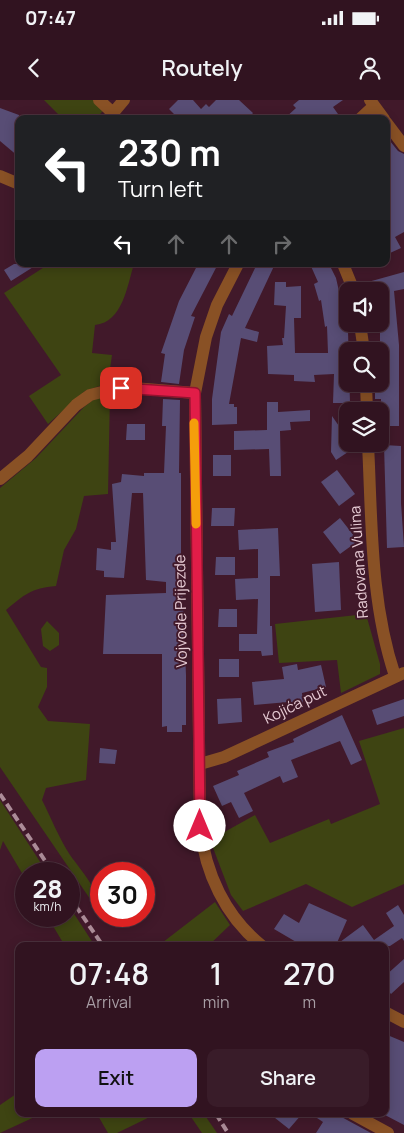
<!DOCTYPE html>
<html lang="en">
<head>
<meta charset="utf-8">
<style>
	body { margin:0; font-family:Manrope,sans-serif; background:#391c29; color:#f1f3f6; height:100vh; display:flex; flex-direction:column; font-size:19px; white-space:nowrap }
	* { box-sizing:border-box; margin:0 }
	p { font-size:16px; color:#a89ea5 }
	.icon { flex:none; width:28px; height:28px; fill:none; stroke:currentColor; stroke-width:2; stroke-linecap:round; stroke-linejoin:round }
	.map { position:relative; flex:1; overflow:hidden }
	.drawer { position:absolute; left:15px; top:842px; width:374px; height:175px; display:flex; flex-direction:column; background:#311320; border-radius:10px; box-shadow:0 2px 12px #0003,0 0 0 1px #4c323e }
	.drawer>* { flex:none }
	.banner { position:absolute; left:15px; top:15px; width:375px; height:152px; border-radius:10px; box-shadow:0 2px 12px #0003,0 0 0 1px #4c323e; background:#202124; color:#fff; overflow:hidden }
	.controls { position:absolute; left:339px; top:182px; display:grid; gap:10px }
	.controls a { display:grid; place-items:center; width:50px; height:50px; border-radius:10px; background:#311320; box-shadow:0 2px 12px #0003,0 0 0 1px #4c323e; font-size:25px }
	.speed { position:absolute; left:15px; top:762px; display:flex; gap:10px; font-size:25px; font-weight:700; text-align:center }
	.speed>* { display:grid; place-content:center; width:65px; height:65px; border-radius:50%; background:#311320; box-shadow:0 2px 12px #0003,0 0 0 1px #4c323e; line-height:1 }
	.speed small { font-size:12px; font-weight:400 }
	.speed .limit { border:8px solid #d22; background:#fff; color:#111 }
	.pin { position:absolute; display:grid; place-items:center; width:42px; height:42px; color:#fff; margin:-21px; border-radius:10px; box-shadow:0 2px 8px #0006 }
	.me { position:absolute; width:55px; margin:-28px; rotate:0deg; stroke-linejoin:round; filter:drop-shadow(0 0 4px #0008) }
	.turn { display:flex; align-items:center; gap:18px; height:105px; padding:0 20px; font-size:22px }
	.turn .icon { width:65px; height:65px; stroke-width:2.5 }
	.turn b { display:block; font-size:35px; line-height:42px }
	.lanes { display:flex; align-items:center; height:48px; padding:0 20px; background:#0003; justify-content:center; gap:25px; direction:ltr }
	.lanes .off { opacity:.35 }
	.eta { display:flex; justify-content:space-evenly; align-items:center; height:85px; text-align:center }
	.eta b { font-size:30px; font-weight:600; line-height:35px }
	.action { display:flex; gap:10px; margin-top:auto; padding:10px 20px }
	.action a { flex:1; height:58px; border-radius:10px; background:#bca0f2; color:#111; font-size:20px; font-weight:600; line-height:58px; text-align:center }
	.action a+a { background:#391c29; color:#f1f3f6 }
	.status { display:flex; justify-content:space-between; align-items:center; height:35px; padding:0 25px; background:#311320; direction:ltr }
	.status svg { height:14px; fill:currentColor }
	header { display:flex; justify-content:space-between; align-items:center; height:65px; padding:0 20px; background:#311320; font-size:22px; font-weight:600 }
	.map>svg:first-child { display:block }
	.green { fill:#3e4412 }
	.building { fill:#584d75 }
	.lines { fill:none; stroke-linecap:round; stroke-linejoin:round }
	.minor { stroke:#895125; stroke-width:12 }
	.rail { stroke:#ac8c98; stroke-width:4; stroke-dasharray:8 4; stroke-linecap:butt }
	.route-casing { stroke:#92132f; stroke-width:12 }
	.route { stroke:#e11d48; stroke-width:9 }
	.slow { stroke:#f59e0b; stroke-width:9 }
	.labels { text-anchor:middle; stroke-width:4; stroke-linejoin:round; paint-order:stroke }
	.street-label { font-size:15px; fill:#e8cdd6; stroke:#41192a }
</style>
</head>
<body>
<div class="status"><b>07:47</b><svg viewBox="0 0 49 12"><path d="M0 12V9h3v3zM5 12V6h3v6zM10 12V3h3v9zM15 12V0h3v12zM26 1h20v11H26zM47 4h2v5h-2z"/></svg></div>
<header><svg class="icon" aria-label="back" viewBox="0 0 24 24"><path d="M15 5l-7 7 7 7"/></svg>Routely<svg class="icon" aria-label="person" viewBox="0 0 24 24"><circle cx="12" cy="8" r="4"/><path d="M4 21q1-7 8-7t8 7"/></svg></header>
<div class="map">
<svg width="404" height="1033" viewBox="0 0 404 1033">
	<rect width="100%" height="100%" fill="#41192a"/>
	<path class="green" d="M44 0H99L107 6 96 19H63Z
		M49 164H134C127 186 123 222 95 225L92 253 112 255 108 283 85 291 48 324 29 296 61 275 4 193Z
		M110 294 108 394 84 396 76 429 64 450 56 486C31 488 24 495 6 510L41 567 47 568V587L38 607 48 621 90 624 86 680 46 688 42 700C51 718 59 738 70 755 83 773 101 792 101 815L0 667V388L36 358 84 307 93 300Z
		M366 514 380 564V574L341 593 337 560 279 563 275 524Z
		M47 521 59 533V545L50 551 43 546 41 529Z
		M404 628V784L352 807 306 784 243 811 231 795 210 740 255 715 270 743 329 719 331 724 380 704 359 641Z
		M0 700 48 774H26V780L3 741 0 750Z
		M215 802 230 825 208 846H158Z
		M69 806 95 846H65L47 816H69Z
		M19 992V1014H41L0 1033V1005Z
		M97 1014H156L117 1033H108Z
		M189 1014H204L217 1033H202Z"/>
	<path class="building" d="M178 0H193L201 9 206 4 209 7 216 0H239L253 13 248 19H179L169 9Z
		M299 0H343L333 7 338 14 331 19H284L296 8 293 5Z
		M0 8 19 15V57L0 41Z
		M386 36 398 51 404 54V132L395 137 401 148 390 153 386 145Z
		M14 164H38L11 181 4 170Z
		M198 164H218L191 216 195 217 184 250 179 284 161 282 165 254 161 253 179 201Z
		M257 164H275L245 228 259 232 257 242 241 238 229 304H234V307H237V324L212 325V299L221 232 229 214 232 216Z
		M310 164H329L336 178 348 231 350 303H333L334 274 314 275 315 282 294 281V275L268 274 267 246 283 245 282 238H284L286 206 274 205 275 182H286V187L301 186V218H294L295 253H328L327 226 325 227 321 200 319 201 314 184 318 182Z
		M404 172V189L394 191 399 245V326H380L381 299H375V289H380V191H370L368 182Z
		M163 299 180 300 179 373H181V457L186 575V625H182V632H167V626L162 627V554H103L106 495 166 493V482L146 480 143 393H132L124 478 104 477V471L96 470 97 448 111 450V442H116L112 384 121 382 122 374 144 376V373H164L166 326H162Z
		M267 302H278V312L310 310V321L290 322 291 330 280 331 281 376H270L269 349 234 350V331L267 330Z
		M332 316 348 339V344H351L354 348 336 360 331 352Z
		M127 324H145V340H126Z
		M384 345 401 346V403L404 447 387 448Z
		M213 355H231V376H213Z
		M337 370 355 394 339 406 321 382Z
		M212 408H235L234 426H211Z
		M340 418 358 441 340 454 323 432Z
		M278 428 280 476H270V526H272L273 555 262 556 261 551H239V534H257L258 499 236 500 235 479 258 478V449L239 450 238 430Z
		M216 457H235V475H215Z
		M339 462 341 510 315 512 312 464Z
		M219 509H237V527H218Z
		M219 559H239V577H219Z
		M297 564 298 570 321 565 326 587 302 593 303 603 288 606V602L254 605 252 582 284 579 282 567Z
		M241 598 242 622 218 624 217 599Z
		M404 599V616L377 625 372 610Z
		M342 615 362 660 351 665 340 641 291 660 298 677 283 683 280 676 244 693 253 711 239 718 231 702 222 706 213 686 239 675 237 671 269 657 267 652 294 642 293 639Z
		M100 648 117 650 115 664 99 663Z
		M309 803 347 820 336 845 363 825 374 840 394 826 386 813 398 805 404 815V841L402 838 390 846H303L274 829 284 814 299 823Z
		M404 859V882L391 894 385 887V876Z
		M385 934 404 942V1025L385 1015Z
		M270 1014H302L289 1029Z
		M311 1014H336L371 1033H316L323 1022Z"/>
	<g class="lines">
		<path class="minor" d="M99 0 113 13
			M370 0 384 19
			M108 19 124 0
			M360 19 374 6
			M386 22 404 46
			M0 76 19 84
			M238 164 217 205 206 237 195 293 200 726C205 773 225 816 262 846
			M343 164 354 191
			M360 224 364 251
			M366 284 367 311
			M368 344C372 422 370 501 395 576
			M0 379 28 356 76 305 90 295 121 287 195 293
			M200 664 224 657 404 573
			M385 912 404 922
			M353 1014 388 1033"/>
		<path class="rail" d="M0 694 54 774
			M69 796 103 846
			M216 1014 228 1033"/>
	</g>
	<g class="lines">
		<defs>
			<path id="route" d="M121 288 195 293 200 726"/>
		</defs>
		<use href="#route" class="route-casing"/>
		<use href="#route" class="route"/>
		<path class="slow" d="M194 323 196 424"/>
	</g>
	<g class="labels">
		<g class="street-label">
			<text transform="translate(359 462) rotate(-94)" y="5">Radovana Vulina</text>
			<text transform="translate(181 511) rotate(-91)" y="5">Vojvode Prijezde</text>
			<text transform="translate(295 605) rotate(-26)" y="5">Kojića put</text>
		</g>
	</g>
</svg>
<div class="controls">
<a><svg class="icon" aria-label="sound" viewBox="0 0 24 24"><path d="M4 9h4l5-4v14l-5-4H4zM17 9q2 3 0 6"/></svg></a>
<a><svg class="icon" aria-label="search" viewBox="0 0 24 24"><circle cx="10" cy="10" r="6"/><path d="M15 15l6 6"/></svg></a>
<a><svg class="icon" aria-label="layers" viewBox="0 0 24 24"><path d="M12 4l9 5-9 5-9-5zM3 14l9 5 9-5"/></svg></a>
</div>
<div class="speed"><div>28<small>km/h</small></div><div class="limit">30</div></div>
<div class="pin" style="left:121px;top:288px;background:#d93025"><svg class="icon" aria-label="arrive" viewBox="0 0 24 24"><path d="M6 21V4h12l-3 4 3 4H6"/></svg></div>
<svg class="me" style="left:200px;top:726px" viewBox="-20 -20 40 40"><circle r="19" fill="#fff"/><path d="M0-13L10 11 0 6-10 11z" fill="#e11d48"/></svg>
<div class="banner">
<div class="turn"><svg class="icon" aria-label="left" viewBox="0 0 24 24"><path d="M17 20v-9H6M10 6l-5 5 5 5"/></svg><div><b>230 m</b>Turn left</div></div>
<div class="lanes"><svg class="icon" aria-label="left" viewBox="0 0 24 24"><path d="M17 20v-9H6M10 6l-5 5 5 5"/></svg><svg class="icon off" aria-label="ahead" viewBox="0 0 24 24"><path d="M12 20V5M6 11l6-6 6 6"/></svg><svg class="icon off" aria-label="ahead" viewBox="0 0 24 24"><path d="M12 20V5M6 11l6-6 6 6"/></svg><svg class="icon off" aria-label="right" viewBox="0 0 24 24"><path d="M7 20v-9h11M14 6l5 5-5 5"/></svg></div>
</div>
<section class="drawer">
<div class="eta">
<div><b>07:48</b><p>Arrival</p></div>
<div><b>1</b><p>min</p></div>
<div><b>270</b><p>m</p></div>
</div>
<div class="action"><a>Exit</a><a>Share</a></div>
</section>
</div>
</body>
</html>
